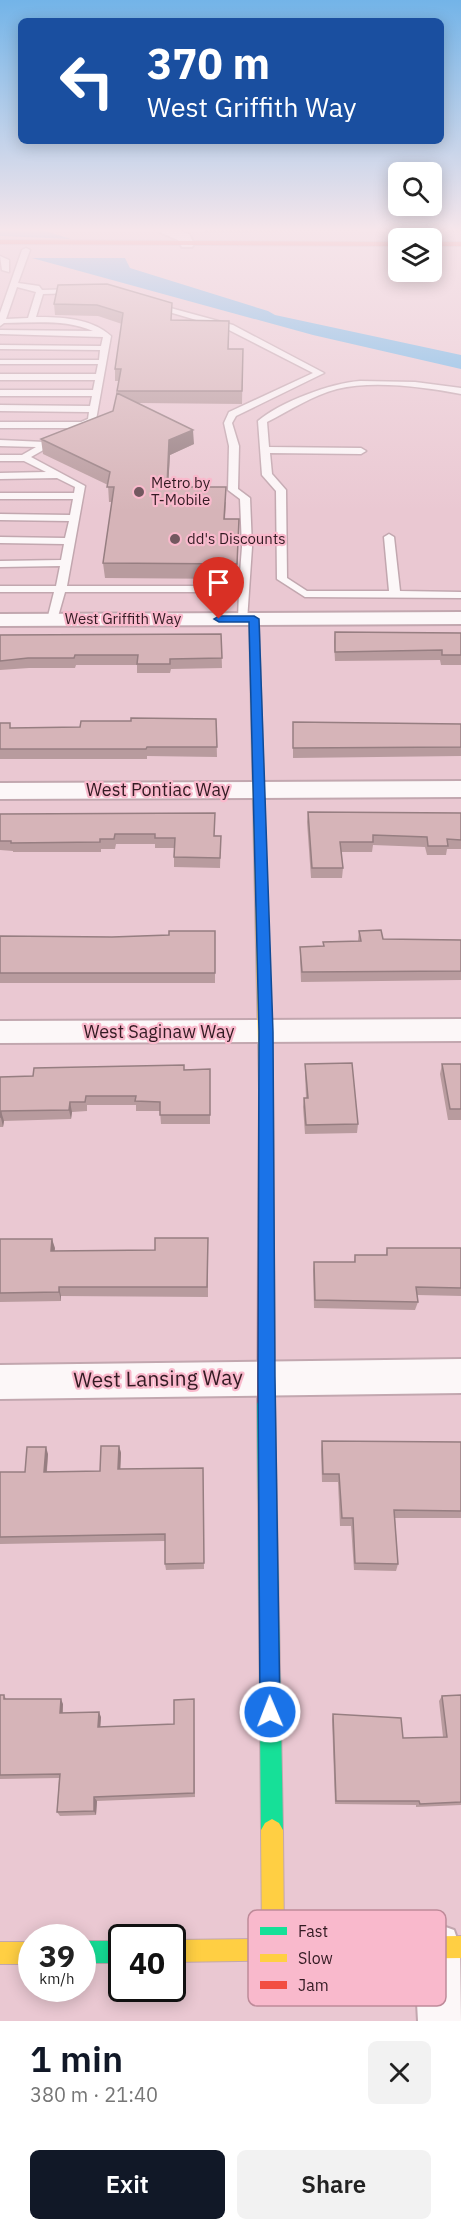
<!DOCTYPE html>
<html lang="en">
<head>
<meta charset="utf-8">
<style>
	body { margin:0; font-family:"IBM Plex Sans",sans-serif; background:#f2f2f2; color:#222; height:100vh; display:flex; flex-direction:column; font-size:22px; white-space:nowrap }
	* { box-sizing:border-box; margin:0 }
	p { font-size:20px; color:#767676 }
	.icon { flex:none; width:33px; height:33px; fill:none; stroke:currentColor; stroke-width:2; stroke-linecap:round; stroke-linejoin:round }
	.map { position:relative; height:2021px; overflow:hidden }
	.drawer { display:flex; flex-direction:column; background:#fff; flex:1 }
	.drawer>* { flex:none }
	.banner { position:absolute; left:18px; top:18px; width:426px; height:126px; border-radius:9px; box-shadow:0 3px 15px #0003; background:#1a4fa0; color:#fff; overflow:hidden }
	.fabs { position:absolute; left:388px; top:162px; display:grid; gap:12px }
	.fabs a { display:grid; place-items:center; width:54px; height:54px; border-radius:9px; background:#fff; box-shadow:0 3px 15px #0003; font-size:30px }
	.speed { position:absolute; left:18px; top:1924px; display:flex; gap:12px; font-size:30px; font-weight:700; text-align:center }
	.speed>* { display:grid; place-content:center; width:78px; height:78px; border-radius:50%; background:#fff; box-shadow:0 3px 15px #0003; line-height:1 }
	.speed small { font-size:15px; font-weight:400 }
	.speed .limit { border:3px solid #111; border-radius:9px; background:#fff; color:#111 }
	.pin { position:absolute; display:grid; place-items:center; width:51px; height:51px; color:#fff; margin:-62px -26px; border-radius:50% 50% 50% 0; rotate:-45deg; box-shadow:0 0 6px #0007 }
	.pin .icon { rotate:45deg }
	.me { position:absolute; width:66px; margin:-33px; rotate:359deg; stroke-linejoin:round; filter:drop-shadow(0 0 4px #0008) }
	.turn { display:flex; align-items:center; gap:21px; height:126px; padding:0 30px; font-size:27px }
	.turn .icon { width:78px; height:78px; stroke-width:2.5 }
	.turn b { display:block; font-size:42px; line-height:51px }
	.round { display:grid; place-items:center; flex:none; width:63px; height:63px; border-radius:9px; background:#f2f2f2 }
	.headline { display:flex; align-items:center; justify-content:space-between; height:102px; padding:0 30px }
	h1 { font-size:36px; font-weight:600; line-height:45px; color:#111827 }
	.action { display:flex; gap:12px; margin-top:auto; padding:12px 30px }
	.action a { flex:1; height:69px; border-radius:9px; background:#111827; color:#fff; font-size:24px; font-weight:600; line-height:69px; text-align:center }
	.action a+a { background:#f2f2f2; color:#222 }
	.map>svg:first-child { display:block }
	.water { fill:#64b4e9 }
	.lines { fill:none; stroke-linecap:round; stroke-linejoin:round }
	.lane-casing { stroke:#c2a7af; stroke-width:3 }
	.street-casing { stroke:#c2a7af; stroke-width:4 }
	.fast-casing { stroke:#c2a7af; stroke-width:2 }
	.slow-casing { stroke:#c2a7af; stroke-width:2 }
	.jam-casing { stroke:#c2a7af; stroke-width:2 }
	.lane { fill:#fcf7f8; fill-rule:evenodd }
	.street { fill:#fcf7f8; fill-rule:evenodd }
	.fast { fill:#16e098; fill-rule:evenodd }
	.slow { fill:#ffcf43; fill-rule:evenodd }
	.jam { fill:#f24e42; fill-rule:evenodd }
	.wall { fill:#b89b9e }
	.shaded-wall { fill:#967e81 }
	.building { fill:#d6b4b8; stroke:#967e81; stroke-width:1.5 }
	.route { fill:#1a73e8; stroke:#114b97; stroke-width:1.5 }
	.poi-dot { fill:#735860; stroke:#f9b9cc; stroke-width:2 }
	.labels { text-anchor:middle; stroke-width:4.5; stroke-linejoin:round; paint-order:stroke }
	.far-poi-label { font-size:15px; fill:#331b23; stroke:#f9b9cc; text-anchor:start }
	.far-street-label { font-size:15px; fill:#331b23; stroke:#f9b9cc }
	.street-label { font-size:18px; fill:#331b23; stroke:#f9b9cc }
	.near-street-label { font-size:21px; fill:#331b23; stroke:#f9b9cc }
	.key { fill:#f9b9cc; stroke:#be8a99; stroke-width:1.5 }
	.key-label { font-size:16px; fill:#331b23 }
</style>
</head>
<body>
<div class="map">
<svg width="461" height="2021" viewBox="0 0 461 2021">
	<rect width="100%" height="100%" fill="#eac8d2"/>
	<path class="water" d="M0 228H36L71 239 0 236Z
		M32 258H125L130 268 268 311 275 315 461 355V369L313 335Z"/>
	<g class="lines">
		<defs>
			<path id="lane" d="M26 248 30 250 18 283 39 286 42 290 76 289 80 291 76 293 43 294 36 317C61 317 91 318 111 336L96 420 31 457 85 486 67 586H239L242 547 240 499 228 490 229 446 224 423 229 412 313 373 227 329 152 307V303L233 325 324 373 236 416 232 423 239 446 238 489 250 498 252 547 247 621 243 622 238 619 239 592H65L57 620 52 623 47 620 54 592H0V586H56L60 566 0 567V561L61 560 64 544 0 543V537L65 538 69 521 0 520V514L70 515 73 499H0V493H74L75 487 57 478 0 479V473L46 472 24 461H0V455H22L36 447 0 446V440L45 442 71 428H0V422H81L88 419 89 412 0 411V405L90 406 92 396H0V390H93L95 380H0V374H96L98 364H0V360H99L100 350 0 349V345L101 346 103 337 0 334V330L93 331C64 319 34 323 4 323L0 326V313L22 250ZM17 287 36 292 28 318 6 319Z
				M0 256 9 260V272L2 270Z
				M360 381 415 382 461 388V394C425 387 373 380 337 389 313 395 289 411 267 422L269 447 361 448 366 451 361 454 270 453 272 474 286 490 287 578 307 591H389L384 537 389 534 394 537 400 591 461 592V598L305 597 277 579 276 491 262 475 258 421C280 402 331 383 360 381Z"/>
			<path id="street" d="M150 228H171L189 234 194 244 192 247H182L178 240Z
				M461 612V624L0 626V614Z
				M461 781V797L0 799V783Z
				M461 1019V1041L0 1043V1021Z
				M461 1359V1393L0 1399V1365Z
				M437 1924 454 1930 460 1947 461 2021H418L414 1947 420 1930Z"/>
			<path id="fast" d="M266 1394 272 1396 275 1402 283 1830 279 1837 272 1841 265 1837 261 1830 257 1402 260 1396Z
				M82 1941H122V1963H82Z"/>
			<path id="slow" d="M254 616 259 619 273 1090 271 1094H261L259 1090 249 619Z
				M272 1819 279 1823 283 1830 284 1938 461 1936V1958L172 1962V1940L262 1939 261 1830 265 1823Z
				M0 1942H32V1964H0Z"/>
			<path id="jam" d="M0 240 399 242V246L0 244Z
				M432 242H461V246H432Z
				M266 1084 271 1086 273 1090 275 1402 272 1408 266 1410 260 1408 257 1402 259 1090 261 1086Z"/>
		</defs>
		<use href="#lane" class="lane-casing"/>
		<use href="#street" class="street-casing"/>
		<use href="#fast" class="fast-casing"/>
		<use href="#slow" class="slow-casing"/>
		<use href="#jam" class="jam-casing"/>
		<use href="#lane" class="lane"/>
		<use href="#street" class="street"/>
		<use href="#fast" class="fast"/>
		<use href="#slow" class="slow"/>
		<use href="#jam" class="jam"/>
	</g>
	<path class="wall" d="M205 228H358V231L205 233Z
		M413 228H461V232H414Z
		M58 285 172 320 228 349H243L242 404 138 403 194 444 170 455 168 487 226 502 225 519H239L237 579 105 578 103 563 112 502H109L108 485 43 454 41 439 113 411 118 394 119 381H115V369L122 324 98 316 55 315 54 304Z
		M335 632 461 633V665H441L440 660 335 661 334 642Z
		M221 634 222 668 171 669 170 673H137V665H76L75 668H29L0 670V635Z
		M216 719 217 757 147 756V759H0V723L11 728 80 727 131 721Z
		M293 722 461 724V756L293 758Z
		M308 812 461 813V849H447L446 855H427L425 847 373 845 372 852H341L343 868 342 878H311L307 822Z
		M0 814 221 836 220 868 174 867V848H155V844H116L115 849H101V852H13V851L0 850Z
		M215 931V983H0V936L112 937 169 935Z
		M359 931 383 939 461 940V980L301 982 300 956V947L323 946V942L358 941Z
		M305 1064 358 1124 357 1133 305 1134 303 1107 304 1098H306L305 1073Z
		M442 1064H461V1120H448L440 1074Z
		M210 1069V1124H161L160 1111H136V1105H87V1111L72 1112 71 1119 4 1121 3 1127H0V1077Z
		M208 1238V1297L61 1296V1301L0 1302V1239H52L54 1251 155 1250Z
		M387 1248H461V1296L417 1295 418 1302 415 1310 314 1308 313 1270 314 1262H354L355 1255H386Z
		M322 1441 461 1442V1518H395L398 1564 396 1571 354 1570 351 1526H340L338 1482H322L321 1450Z
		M119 1446 121 1453 120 1469 203 1468 204 1569 166 1570 165 1564V1541L0 1544V1472H25L48 1454 47 1471H100Z
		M0 1695H4L6 1699 63 1704V1713L101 1717 100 1727 174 1724 194 1704 195 1797 97 1801 96 1815 60 1816 57 1812 59 1778 0 1779Z
		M461 1695V1805L416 1807V1805L335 1804 332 1719 333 1714 403 1738 443 1737 439 1701 442 1696Z"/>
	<path class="shaded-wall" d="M193 430 194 444 170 455 167 502V487L169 440Z
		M70 1102 72 1112 71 1119 69 1110Z
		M1 1111 4 1121 3 1127 1 1118Z
		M52 1239 55 1248 54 1260 51 1251Z
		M59 1287 61 1296V1301L59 1292Z
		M119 1446 121 1453 120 1477 118 1469Z
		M46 1447 48 1454 46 1479 44 1472Z
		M61 1699 63 1704 62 1718 60 1713Z
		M99 1712 101 1717 100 1731 98 1727Z
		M94 1797 97 1801 96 1815 94 1811Z"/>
	<path class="building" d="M107 284 172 303 171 320 229 321 228 349H243L242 391H117L121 369H115L123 313 97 305 54 304 58 285Z
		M117 393 193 430 169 440 167 487H226L224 519H239L237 564 103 563 114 487H107L110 472 41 439 113 411Z
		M335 632 461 633V655H442V650L335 652Z
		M221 634 222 658 170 659V664H137L138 655H75L74 658H28L0 661V635Z
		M131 718 216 719 217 747H147L146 749H0V723H10V728L80 727 81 721H131Z
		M293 722 461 724V747L293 748Z
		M308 812 461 813V840L447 839 448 846H428L427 837 373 835V842H340L343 868H312Z
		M215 813 214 836H221L220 858 174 857 175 838H155V834H115L114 839H100V842L11 843V841H0V814Z
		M381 930 383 939 461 940V971L302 972 300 947 324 946 323 942 361 941 359 931Z
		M169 931H215V973H0V936L112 937 169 935Z
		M352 1063 358 1124 306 1125 304 1098H308L305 1064Z
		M442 1064H461V1109H450Z
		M184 1065V1070L210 1069V1115H160V1102L135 1101 136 1096H86L85 1102H70L69 1110 1 1111 0 1118V1077L33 1076 34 1068Z
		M155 1238H208L207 1287H59V1292L0 1293V1239H52L51 1251 155 1250Z
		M387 1248H461V1288L416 1287 418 1302 315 1300 314 1262H355V1255H387Z
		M322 1441 461 1442V1511L394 1510 398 1564 355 1563 353 1518H342L339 1474H323Z
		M101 1446H119L118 1469 203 1468 204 1563 165 1564V1534L0 1537V1472H25L27 1447H46L44 1472 100 1471Z
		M0 1695H4V1699H61L60 1713 99 1712 98 1727 174 1724V1700L194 1699V1793L94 1797V1811L57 1812 60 1774 0 1775Z
		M461 1695V1802L420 1804 419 1801H336L333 1714 401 1718 403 1738 447 1737 442 1696Z"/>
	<linearGradient id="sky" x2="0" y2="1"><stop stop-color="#73b4e8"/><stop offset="0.45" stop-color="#f6e6eb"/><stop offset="1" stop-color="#f6e6eb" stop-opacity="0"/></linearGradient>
	<rect width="461" height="511" fill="url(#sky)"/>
	<path class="route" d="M254 616 259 619 273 1032 275 1377 280 1712 277 1719 270 1722 263 1719 260 1712 258 1377 259 1032 249 622H219L214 619 219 616Z"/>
	<g class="poi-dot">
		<circle cx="139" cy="492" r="6"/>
		<circle cx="175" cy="539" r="6"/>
	</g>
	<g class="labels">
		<g class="far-poi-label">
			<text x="151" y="488">Metro by<tspan x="151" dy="17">T-Mobile</tspan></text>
			<text x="187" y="544">dd's Discounts</text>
		</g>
		<g class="far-street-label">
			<text x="123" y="624">West Griffith Way</text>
		</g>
		<g class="street-label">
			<text x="158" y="796">West Pontiac Way</text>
			<text x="159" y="1038">West Saginaw Way</text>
		</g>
		<g class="near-street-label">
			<text transform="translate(158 1379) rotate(-1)" y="7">West Lansing Way</text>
		</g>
	</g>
	<rect x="248" y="1910" width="198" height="96" rx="9" class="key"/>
	<rect x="260" y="1927" width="27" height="8" fill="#16e098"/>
	<rect x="260" y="1954" width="27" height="8" fill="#ffcf43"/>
	<rect x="260" y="1981" width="27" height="8" fill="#f24e42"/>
	<g class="key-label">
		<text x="298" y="1937">Fast</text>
		<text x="298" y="1964">Slow</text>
		<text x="298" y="1991">Jam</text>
	</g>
</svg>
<div class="fabs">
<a><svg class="icon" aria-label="search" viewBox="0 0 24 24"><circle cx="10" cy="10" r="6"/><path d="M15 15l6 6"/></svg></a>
<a><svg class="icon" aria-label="layers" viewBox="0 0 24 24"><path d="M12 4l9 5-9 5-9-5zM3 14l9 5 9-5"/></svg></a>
</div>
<div class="speed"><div>39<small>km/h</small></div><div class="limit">40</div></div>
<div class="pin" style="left:219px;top:619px;background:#d93025"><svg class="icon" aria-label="arrive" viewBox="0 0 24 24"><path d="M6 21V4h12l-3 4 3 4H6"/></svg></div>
<svg class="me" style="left:270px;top:1712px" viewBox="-20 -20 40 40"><circle r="17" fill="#1a73e8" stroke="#fff" stroke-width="3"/><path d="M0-11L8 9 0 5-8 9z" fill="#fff"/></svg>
<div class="banner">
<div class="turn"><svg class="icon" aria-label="left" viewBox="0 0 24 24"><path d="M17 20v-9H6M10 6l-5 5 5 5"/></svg><div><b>370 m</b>West Griffith Way</div></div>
</div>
</div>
<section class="drawer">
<div class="headline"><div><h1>1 min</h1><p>380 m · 21:40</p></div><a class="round"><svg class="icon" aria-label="close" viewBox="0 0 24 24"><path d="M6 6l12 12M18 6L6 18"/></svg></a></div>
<div class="action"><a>Exit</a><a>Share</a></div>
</section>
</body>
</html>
